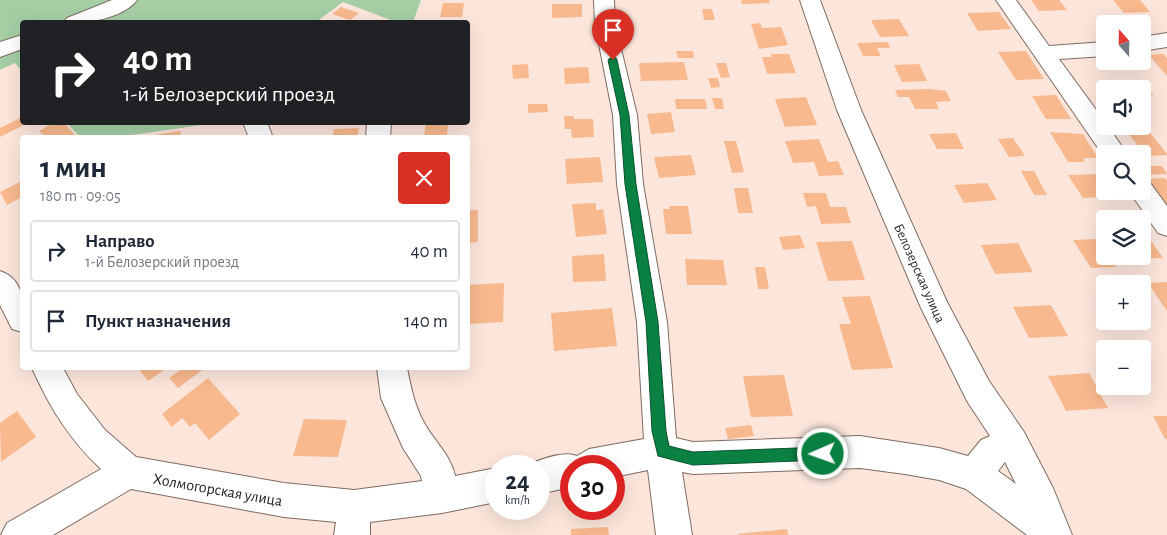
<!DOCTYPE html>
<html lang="ru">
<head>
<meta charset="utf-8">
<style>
	body { margin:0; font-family:"Alegreya Sans",sans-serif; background:#f6f6f7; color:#1f2937; height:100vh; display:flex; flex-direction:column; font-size:19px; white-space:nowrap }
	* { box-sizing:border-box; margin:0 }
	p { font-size:16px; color:#747a83 }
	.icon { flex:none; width:28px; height:28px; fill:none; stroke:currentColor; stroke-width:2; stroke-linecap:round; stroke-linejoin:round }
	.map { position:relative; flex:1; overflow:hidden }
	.side { position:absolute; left:20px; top:135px; width:450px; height:235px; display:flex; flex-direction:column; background:#fff; border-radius:5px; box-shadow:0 5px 20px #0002 }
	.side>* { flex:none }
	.banner { position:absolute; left:20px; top:20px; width:450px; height:105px; border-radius:5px; box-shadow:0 5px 20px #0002; background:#202124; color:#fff; overflow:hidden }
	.needle { width:32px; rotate:340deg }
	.fabs { position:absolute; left:1096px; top:15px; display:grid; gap:10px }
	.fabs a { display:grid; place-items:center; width:55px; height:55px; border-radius:5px; background:#fff; box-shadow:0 5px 20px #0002; font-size:25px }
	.speed { position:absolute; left:485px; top:455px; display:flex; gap:10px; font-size:25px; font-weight:700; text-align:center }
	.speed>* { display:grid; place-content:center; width:65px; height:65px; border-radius:50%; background:#fff; box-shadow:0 5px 20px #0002; line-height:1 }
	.speed small { font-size:12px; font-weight:400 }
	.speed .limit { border:8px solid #d22; background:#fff; color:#111 }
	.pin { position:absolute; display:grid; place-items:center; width:42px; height:42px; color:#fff; margin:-51px -21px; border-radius:50% 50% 50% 0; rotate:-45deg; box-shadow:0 0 5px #0007 }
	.pin .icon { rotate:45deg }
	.me { position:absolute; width:55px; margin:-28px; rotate:268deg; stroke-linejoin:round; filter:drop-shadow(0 0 4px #0008) }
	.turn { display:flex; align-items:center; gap:18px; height:105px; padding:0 20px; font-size:22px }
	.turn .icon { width:65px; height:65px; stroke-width:2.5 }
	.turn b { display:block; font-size:35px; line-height:42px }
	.round { display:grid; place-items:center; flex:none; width:52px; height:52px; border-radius:5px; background:#f6f6f7 }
	.summary { display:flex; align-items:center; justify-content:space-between; height:85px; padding:0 20px }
	h1 { font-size:30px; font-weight:600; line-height:38px }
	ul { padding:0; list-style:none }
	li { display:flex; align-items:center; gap:15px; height:62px; margin:0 10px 8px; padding:0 10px; border:2px solid #e0e1e3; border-radius:5px }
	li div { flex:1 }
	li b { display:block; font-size:19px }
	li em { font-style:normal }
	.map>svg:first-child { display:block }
	.green { fill:#a5cea5 }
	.building { fill:#f8b98e }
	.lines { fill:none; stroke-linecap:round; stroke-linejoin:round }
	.minor-casing { stroke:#7e6c62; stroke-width:2 }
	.minor { fill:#fff; fill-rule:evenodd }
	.route { fill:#0b8043; stroke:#07532c }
	.labels { text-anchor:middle; stroke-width:4.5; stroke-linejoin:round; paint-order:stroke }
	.street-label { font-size:14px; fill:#2b231f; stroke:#fff }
	.near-street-label { font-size:16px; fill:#2b231f; stroke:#fff }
</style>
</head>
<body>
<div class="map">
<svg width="1167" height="535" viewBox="0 0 1167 535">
	<rect width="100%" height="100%" fill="#fce6dc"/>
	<path class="green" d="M0 0H421L413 22H396L343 2 316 22H22V71L15 63 0 70Z
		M67 123H215L118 137H80Z"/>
	<path class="building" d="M741 0H769L770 3 742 4Z
		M1031 0H1059L1067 10 1039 11Z
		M1113 0H1140L1150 12 1124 13Z
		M443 3H464L462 17H440Z
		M552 4H582V17L552 18Z
		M341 7 359 13 350 20 332 14Z
		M702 9H712L715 20H704Z
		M999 12 1011 29 978 31 967 13Z
		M899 19 909 36 880 37 871 20Z
		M760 23 762 28 781 27 788 45 759 49 751 24Z
		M888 42 890 48H877L881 56H863L857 43Z
		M676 51H693L694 58H678Z
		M1026 51 1044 79 1016 80 998 52Z
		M771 54H789L796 73 767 74 762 57H772Z
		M1163 54 1167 58V76L1149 55Z
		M1114 61H1134L1136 64 1117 65Z
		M684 62 688 80 641 81 639 63Z
		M716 63H726L730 77 721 78Z
		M528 64 529 78 513 79 512 65Z
		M919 64 927 81 902 82 894 65Z
		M588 67 590 83 565 84 564 68Z
		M708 78H718L720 87 711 88Z
		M1145 86 1154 95 1142 96V89H1132L1130 87Z
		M930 89 946 91 951 101 936 102 939 109H915L909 97H898L895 90Z
		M1056 95 1071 119H1046L1032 96Z
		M806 97 817 125 785 127 775 99Z
		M712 98H722L724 109H715Z
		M675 99H705L707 109H676Z
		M528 104H547L548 112 528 113Z
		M671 112 675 132 651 134 647 114Z
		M564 116H574V119H593L594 137 572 138 571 129H565Z
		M22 117V122H30L0 137V128Z
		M55 122H63L76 136 46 138 39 131Z
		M426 122H456V125H448L447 136H424Z
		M359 128 357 138H332L334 129Z
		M1146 128 1167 154V155L1146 156 1125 129Z
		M181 131 180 138H158L159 134Z
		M1050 132 1083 134 1098 158H1083L1085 162H1068Z
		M956 133 964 149H937L929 134Z
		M1013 138 1025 156 1009 157 998 139Z
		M819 139 828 162 838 161 844 175 819 176 814 162 793 163 785 141Z
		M724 141H736L744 172 732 173Z
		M691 155 696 175 659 178 654 157Z
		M600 157 603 182 567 184 565 159Z
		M1142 166H1162L1167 174 1142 175Z
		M1021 171H1034L1047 195H1034Z
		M1105 174V191H1120L1124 196 1083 198 1068 175Z
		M1165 178 1167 181V204H1164L1146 179Z
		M22 181V197L7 205 0 192Z
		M987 183 997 200 964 203 954 185Z
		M734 188H748L753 213H738Z
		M803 193H826L830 207H846L851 223 821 224 816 206 807 207Z
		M596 203V210L603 209 607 234 576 237 572 204Z
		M669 206H688L692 234H666L663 209H670Z
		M468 210H478V242L468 243Z
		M1142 228 1163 258 1135 259 1133 256H1142Z
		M800 235 805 248 783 250 779 237Z
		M1098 239 1105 249V256H1110L1116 267 1091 268 1073 240Z
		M852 241 865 280 828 281 816 242Z
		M1018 243 1033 272 995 274 981 245Z
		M604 254 606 281 573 282 572 256Z
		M685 259 723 260 727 285H687Z
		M755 267H765L769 289H758Z
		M1167 282V311L1148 283Z
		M504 283 503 322 468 324V285Z
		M870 296 893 368 852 370 839 324H851L842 297Z
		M1051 305 1068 336 1029 338 1013 307Z
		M612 308 617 346 554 351 551 313Z
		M1130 343 1133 349H1110L1107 344Z
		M138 368H167L148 381Z
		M183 368H205L178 388 169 378Z
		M1089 373 1108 408 1066 411 1048 376Z
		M784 375 793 416 751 417 743 376Z
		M208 378 240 414 209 440 195 423 190 427 182 418 172 427 162 414Z
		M17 411 36 437 1 462 0 423Z
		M1153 416H1167V439H1165Z
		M304 419 347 420 338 457 293 456Z
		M751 425 754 436 728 439 725 428Z
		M608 527 609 535H571V529Z
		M787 529 788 535H738V534Z"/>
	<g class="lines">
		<defs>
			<path id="minor" d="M112 0H137C124 18 84 25 64 22L67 18Z
				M594 0H614L615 24 637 115 643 184 667 322 676 438 693 442 860 436 939 448 968 456 981 440 990 436 967 401 921 308 837 110 800 0H820L861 110 947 302 989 381 1024 432 1053 488 1072 535H1027L966 489 939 480 905 474 860 468 693 474 682 472 692 535H656L648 470 614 477V466H571V487L539 494V466L527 465C540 460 563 450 577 456L589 449 644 439 637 322 617 184 613 115 595 24ZM1005 462 1016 484 998 471Z
				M996 0H1016L1049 46 1105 42V56L1059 59 1105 122V126H1108L1127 154H1105V158Z
				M1167 33V47L1142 51V37Z
				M22 35V49L0 57V42Z
				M243 122H267L273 138H249Z
				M367 122H391L390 138H366Z
				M1142 181 1151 184 1167 206V236L1158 233 1129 191H1142Z
				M0 271C28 281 22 308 22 332L12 329 0 305Z
				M32 368H63L77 394 105 430 136 457 284 483 354 490 422 481 421 476 403 448 381 398 377 368H407C411 388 415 408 426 426 436 443 451 456 455 476L496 468V502L442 513 370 522V535H334L336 522 284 517 131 489 53 535H1L7 523 101 469C69 439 50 408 32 368Z"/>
		</defs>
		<use href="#minor" class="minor-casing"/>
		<use href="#minor" class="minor"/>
	</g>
	<path class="route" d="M610 58H616L617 60 629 115 636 184 658 322 666 431 669 446 693 452 823 447 828 449 830 454 828 458 823 460 693 465 658 456 652 431 646 322 625 184 620 115 608 60Z"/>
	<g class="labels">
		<g class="street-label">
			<text transform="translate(920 273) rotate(66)" y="5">Белозерская улица</text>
		</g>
		<g class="near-street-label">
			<text transform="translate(218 489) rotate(10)" y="6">Холмогорская улица</text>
		</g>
	</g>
</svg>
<div class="fabs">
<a><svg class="needle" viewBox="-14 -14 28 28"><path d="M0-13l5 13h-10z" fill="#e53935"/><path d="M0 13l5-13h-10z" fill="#747a83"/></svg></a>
<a><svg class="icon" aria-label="sound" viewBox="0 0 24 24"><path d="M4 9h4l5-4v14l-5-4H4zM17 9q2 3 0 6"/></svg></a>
<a><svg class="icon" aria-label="search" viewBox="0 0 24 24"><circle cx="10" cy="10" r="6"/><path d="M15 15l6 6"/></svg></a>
<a><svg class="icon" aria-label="layers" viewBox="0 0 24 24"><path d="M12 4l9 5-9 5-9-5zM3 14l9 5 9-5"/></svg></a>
<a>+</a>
<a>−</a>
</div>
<div class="speed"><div>24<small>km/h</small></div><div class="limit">30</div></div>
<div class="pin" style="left:613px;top:60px;background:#d93025"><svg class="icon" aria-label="arrive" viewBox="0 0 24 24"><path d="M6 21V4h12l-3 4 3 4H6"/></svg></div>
<svg class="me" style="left:823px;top:454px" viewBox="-20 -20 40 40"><circle r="17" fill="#0b8043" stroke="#fff" stroke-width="3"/><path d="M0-11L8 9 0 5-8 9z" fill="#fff"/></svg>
<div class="banner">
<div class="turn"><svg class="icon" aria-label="right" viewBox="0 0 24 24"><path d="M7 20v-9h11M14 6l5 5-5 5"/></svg><div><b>40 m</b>1-й Белозерский проезд</div></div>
</div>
<section class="side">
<div class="summary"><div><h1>1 мин</h1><p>180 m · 09:05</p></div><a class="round" style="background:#d93025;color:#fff"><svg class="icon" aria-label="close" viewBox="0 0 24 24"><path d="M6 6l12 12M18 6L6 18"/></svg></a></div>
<ul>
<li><svg class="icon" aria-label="right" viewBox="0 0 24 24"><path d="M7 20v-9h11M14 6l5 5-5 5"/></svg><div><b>Направо</b><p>1-й Белозерский проезд</p></div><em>40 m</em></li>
<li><svg class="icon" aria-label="arrive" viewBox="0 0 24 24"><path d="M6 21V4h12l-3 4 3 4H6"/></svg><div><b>Пункт назначения</b></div><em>140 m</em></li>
</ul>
</section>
</div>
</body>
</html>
